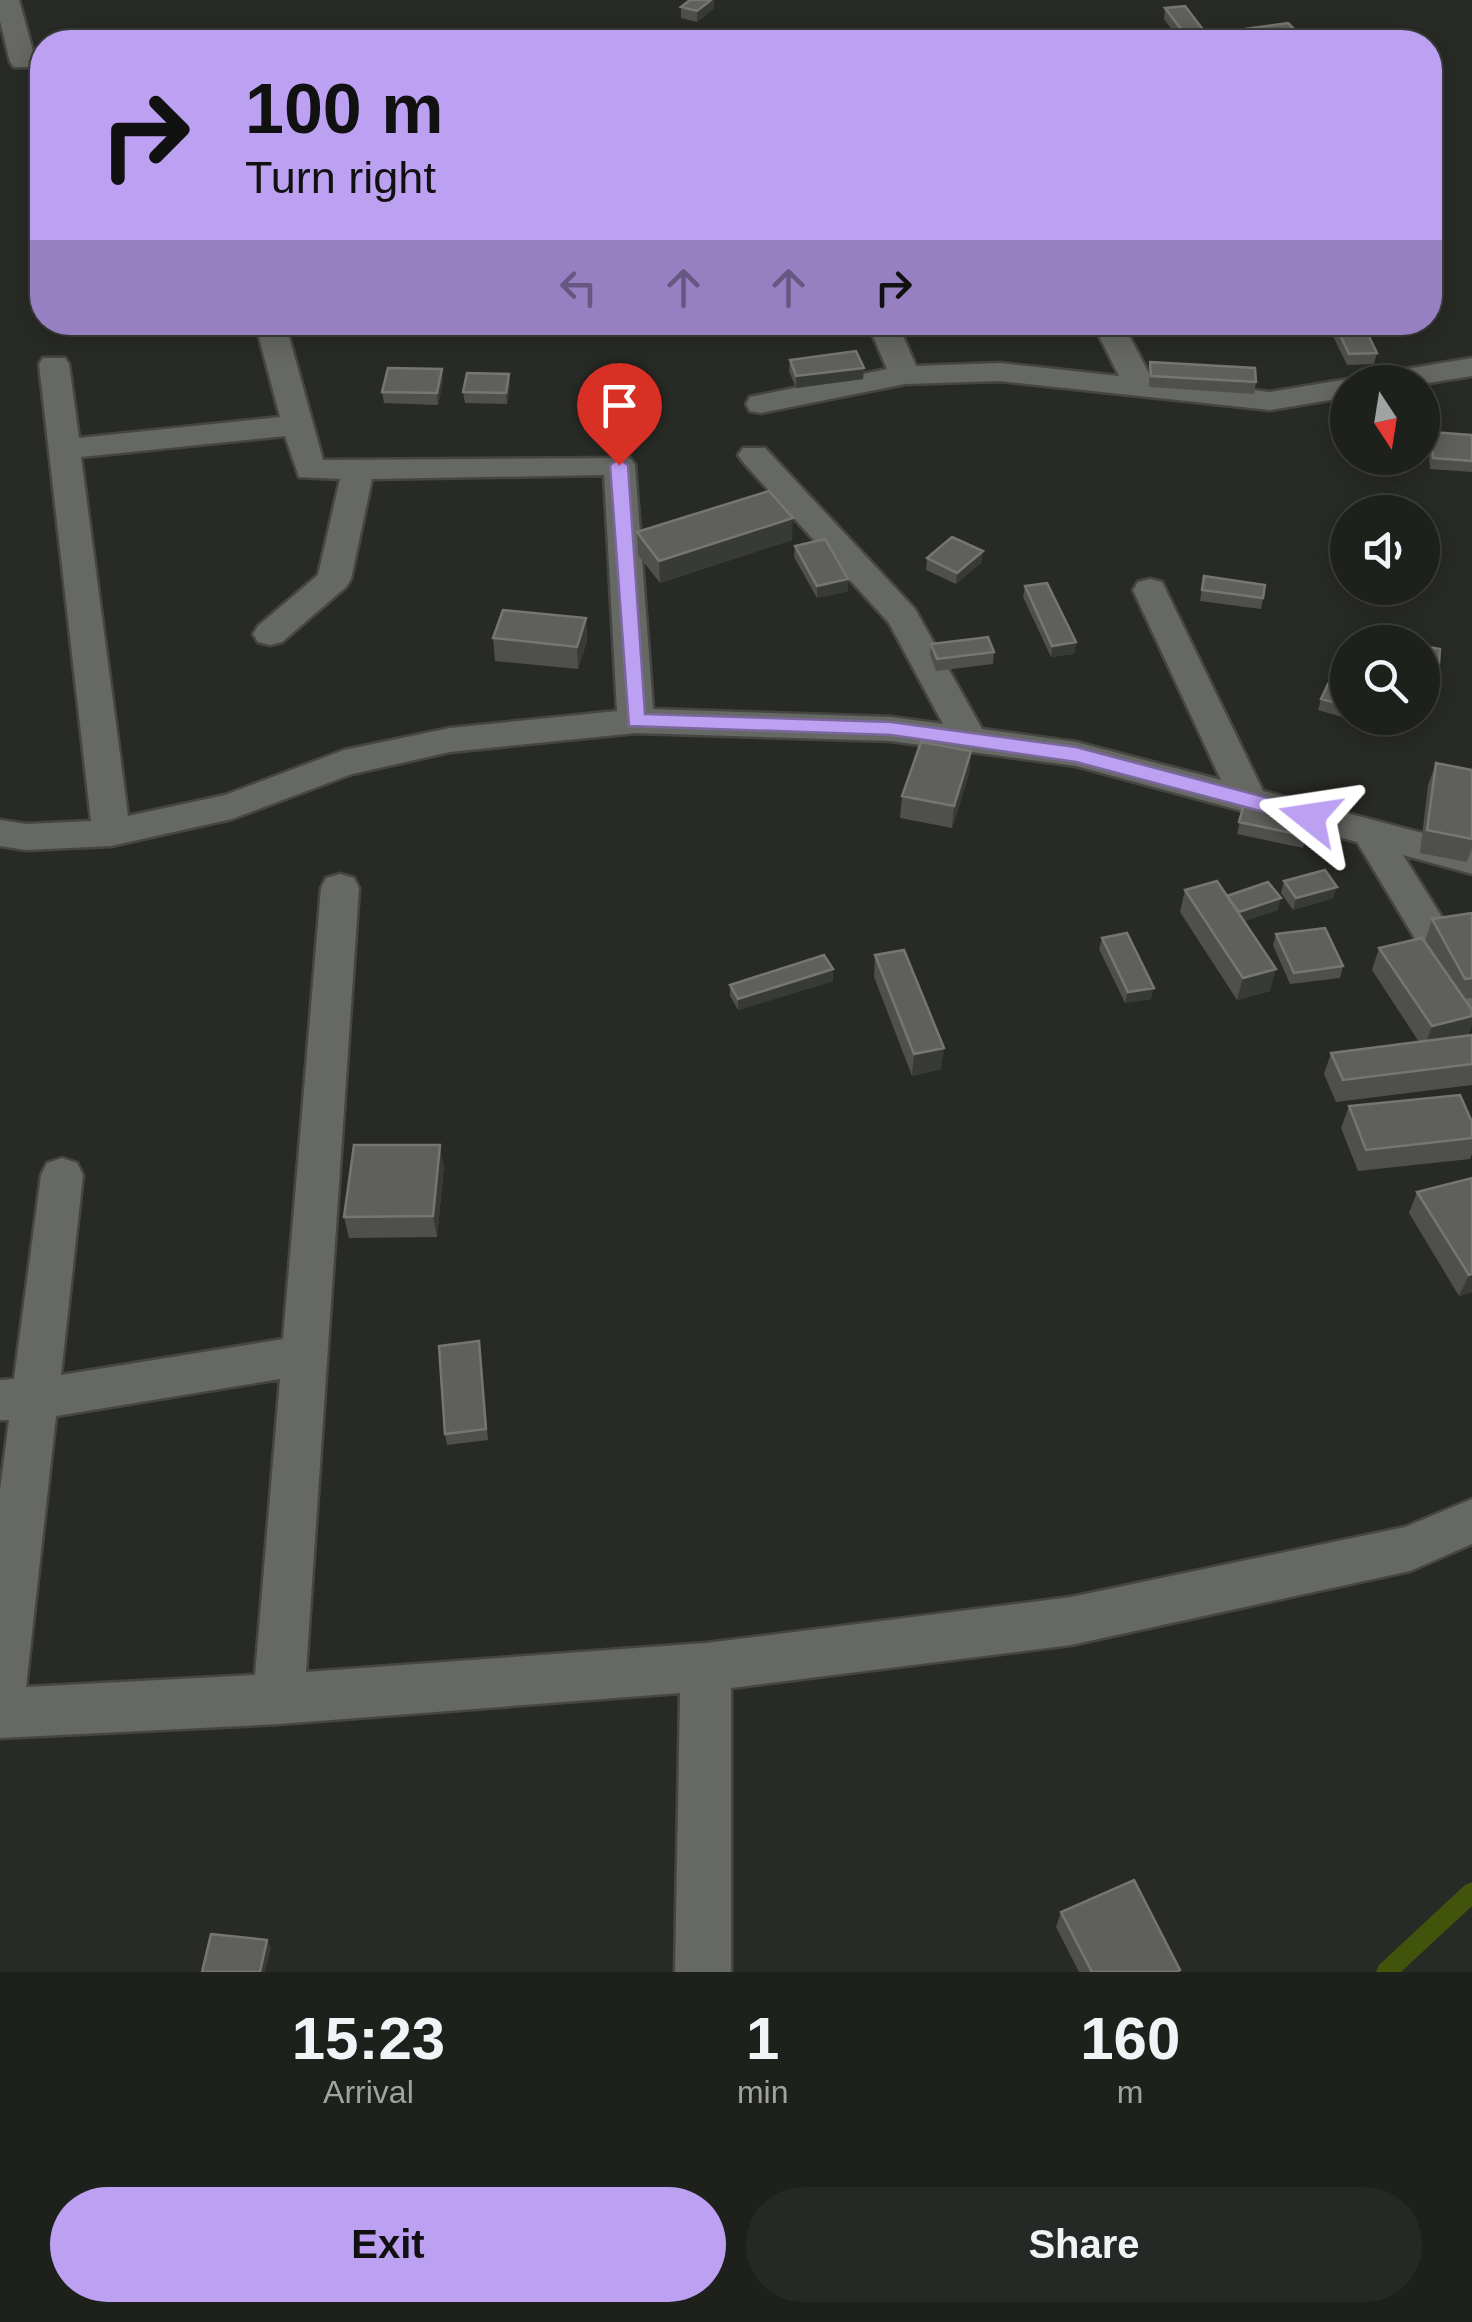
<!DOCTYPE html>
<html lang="en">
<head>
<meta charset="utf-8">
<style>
	body { margin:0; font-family:Arial,sans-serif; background:#262825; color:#f1f3f6; height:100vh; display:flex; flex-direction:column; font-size:38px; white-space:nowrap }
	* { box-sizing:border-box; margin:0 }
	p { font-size:32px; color:#a1a3a3 }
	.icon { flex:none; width:55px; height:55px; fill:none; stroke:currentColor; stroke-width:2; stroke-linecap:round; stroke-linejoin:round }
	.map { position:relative; height:1972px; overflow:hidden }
	.drawer { display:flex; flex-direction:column; background:#1e201c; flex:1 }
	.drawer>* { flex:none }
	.guide { position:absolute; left:30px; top:30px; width:1412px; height:305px; border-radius:40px; box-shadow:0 5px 25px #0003,0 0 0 2px #3c3e3b; background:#bca0f2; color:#111; overflow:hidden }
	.needle { width:65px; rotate:168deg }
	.tools { position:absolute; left:1330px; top:365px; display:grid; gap:20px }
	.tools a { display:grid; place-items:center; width:110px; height:110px; border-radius:50%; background:#1e201c; box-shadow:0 5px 25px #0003,0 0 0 2px #3c3e3b; font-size:50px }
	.pin { position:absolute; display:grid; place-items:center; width:85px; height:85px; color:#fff; margin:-102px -42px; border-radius:50% 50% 50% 0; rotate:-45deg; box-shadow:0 0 10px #0007 }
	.pin .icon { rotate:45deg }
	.me { position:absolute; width:110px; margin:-55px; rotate:285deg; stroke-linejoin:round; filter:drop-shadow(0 0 8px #0008) }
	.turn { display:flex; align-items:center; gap:35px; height:210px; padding:0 50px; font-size:45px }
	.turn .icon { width:130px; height:130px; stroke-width:2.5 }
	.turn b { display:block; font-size:70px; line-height:85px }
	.lanes { display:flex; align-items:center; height:95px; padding:0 50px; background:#0003; justify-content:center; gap:50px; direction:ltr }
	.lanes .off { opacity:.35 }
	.eta { display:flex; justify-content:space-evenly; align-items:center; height:170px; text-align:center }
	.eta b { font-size:60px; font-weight:700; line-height:70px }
	.button { display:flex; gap:20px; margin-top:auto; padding:20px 50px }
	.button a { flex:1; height:115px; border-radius:60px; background:#bca0f2; color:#111; font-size:40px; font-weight:700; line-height:115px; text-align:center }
	.button a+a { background:#262825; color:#f1f3f6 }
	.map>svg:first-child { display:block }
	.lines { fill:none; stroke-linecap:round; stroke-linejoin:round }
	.stream { fill:#42530c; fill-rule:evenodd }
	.street-casing { stroke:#454642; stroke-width:5 }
	.street { fill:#666863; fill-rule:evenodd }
	.wall { fill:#4f504c }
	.shaded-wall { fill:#383a35 }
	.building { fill:#5f605c; stroke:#757672; stroke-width:2.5 }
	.route { fill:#bca0f2; stroke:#7a689d; stroke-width:2.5 }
</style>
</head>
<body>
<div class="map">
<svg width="1472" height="1972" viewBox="0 0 1472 1972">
	<rect width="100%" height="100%" fill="#282a25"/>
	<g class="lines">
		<path class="stream" d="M1472 1882V1906L1401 1972H1376L1379 1965 1465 1885Z"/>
		<defs>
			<path id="street" d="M0 0H19L36 62 32 67H14L10 62 0 21Z
				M255 322H285L323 460 630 458 635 465 653 709 891 717 943 724 889 623 743 462 738 455 743 448H765L915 609 982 729 1076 742 1221 780 1133 590 1138 582 1150 579 1162 582 1263 791 1472 846V874L1403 855 1472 965V1014L1458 1010 1357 842 1076 766 891 741 636 733 450 752 352 774 232 819 111 846 26 850 0 846V820L26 824 91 821 39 364 43 358H65L69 364 79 438 280 417ZM285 436 299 477 340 479 318 575 258 626 253 634 258 642 270 645 282 642 346 587 351 579 372 479 604 475 617 711 450 728 344 750 225 795 128 816 81 457Z
				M867 322H897L916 366 1000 363 1119 376 1092 322H1122L1152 379 1270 392 1348 379 1360 382H1348V397L1270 410 1000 381 905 384 761 413 750 411 746 404 750 397 887 369Z
				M1472 358V376L1422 384 1367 382 1371 376 1382 373Z
				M340 874 354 878 359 888 306 1672 706 1643 1071 1597 1405 1527 1472 1499V1544L1410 1571 1071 1645 731 1688V1972H675L680 1693 279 1724 0 1738V1490L9 1420H0V1380L14 1379 41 1175 47 1163 62 1158 77 1163 83 1175 61 1375 283 1339 321 888 326 878ZM280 1379 255 1675 26 1687 56 1416Z"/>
		</defs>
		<use href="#street" class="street-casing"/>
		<use href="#street" class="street"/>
	</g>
	<path class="wall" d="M690 0H714V8L697 22 681 18V7Z
		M1165 8 1204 31 1202 41 1181 42 1164 19Z
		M1239 30 1293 41 1281 42H1239L1237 40Z
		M753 322H806L755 328Z
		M1326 322H1362L1377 353 1374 364 1347 365Z
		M790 360 864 368 863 379 796 388 789 371Z
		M1150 362 1256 382 1254 394 1149 387Z
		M443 381 438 405 384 403 382 392Z
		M510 385 507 404 465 403 463 392Z
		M1431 432 1472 435V472L1430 469 1428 443Z
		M637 532 792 540 660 583 638 555Z
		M795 546 848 591 817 598 794 557Z
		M927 558 982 562 956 584 926 570Z
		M1204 576 1263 598 1261 609 1200 601Z
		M1025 586 1076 642 1074 654 1051 657 1023 597Z
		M586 618 587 641 578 669 495 661 493 638Z
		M931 644 994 652 993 664 936 671 930 655Z
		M1422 646 1437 690 1434 701 1422 699Z
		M1348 689V718H1382L1377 727 1318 710 1321 699Z
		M971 751 969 774 952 828 900 818 902 796Z
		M1436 763 1472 770V848L1467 862 1420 853 1428 785Z
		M1244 804 1310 818 1303 848 1237 834Z
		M1284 881 1333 898 1293 910 1281 893Z
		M1185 890 1227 896 1278 910 1244 921 1270 991 1237 1000 1180 912Z
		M1472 913V998L1464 999 1472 1010V1025L1468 1035H1472V1085L1336 1102 1324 1074 1331 1053 1419 1042 1372 970 1379 948 1425 941 1432 919Z
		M1276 934 1343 966 1340 978 1290 984 1273 945Z
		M1102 938 1151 999 1125 1003 1099 949Z
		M875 955 941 1069 912 1076 874 977Z
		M833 981 738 1010 730 996V985Z
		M1349 1106 1472 1122V1154L1470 1159 1358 1171 1341 1128Z
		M444 1166 437 1237 349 1238 344 1217Z
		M1472 1178V1292L1459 1296 1409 1213 1417 1192Z
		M480 1352 488 1440 447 1445 445 1434Z
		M1061 1912 1179 1972H1079L1056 1927Z"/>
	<path class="shaded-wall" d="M711 0H714V8L697 22V11Z
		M1295 30 1293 41 1281 42H1245L1246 37Z
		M1204 31 1202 41 1182 42 1184 33Z
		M864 368 863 379 796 388V376Z
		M442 369 443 381 438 405 437 393Z
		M509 374 510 385 507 404 506 393Z
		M793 518 792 540 660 583 659 561Z
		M983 551 982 562 956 584 957 573Z
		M848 579V591L817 598V586Z
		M586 618 587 641 578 669 577 647Z
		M1076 642 1074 654 1051 657 1052 646Z
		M971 751 969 774 952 828 954 806Z
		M1337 887 1333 898 1293 910 1296 898Z
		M1281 898 1278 910 1236 924 1239 912Z
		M833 969V981L738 1010V999Z
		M1276 969 1270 991 1237 1000 1243 978Z
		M1154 988 1151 999 1125 1003 1128 992Z
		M1472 1016V1025L1467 1037 1424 1048 1432 1026Z
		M944 1048 941 1069 912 1076 914 1054Z
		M440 1145 444 1166 437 1237 433 1216Z
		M1472 1274V1292L1459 1296 1469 1275Z
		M267 1940 271 1948 265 1972H260Z"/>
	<path class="building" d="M690 0H711L697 11 681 7Z
		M1185 6 1204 31 1184 33 1165 8Z
		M1288 23 1295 30 1246 37 1239 30Z
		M1232 33 1238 42H1218L1213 34Z
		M1334 322H1362L1377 353 1349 354Z
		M856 351 864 368 796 376 790 360Z
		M1150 362 1255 368 1256 382 1151 376Z
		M388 368 442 369 437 393 382 392Z
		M467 373 509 374 506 393 463 392Z
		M1431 432 1472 435V461L1433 458Z
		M769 491 793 518 659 561 637 532Z
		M952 537 983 551 957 573 927 558Z
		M825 539 848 579 817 586 795 546Z
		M1204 576 1265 585 1263 598 1202 590Z
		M1047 583 1076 642 1052 646 1025 586Z
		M503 610 586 618 577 647 493 638Z
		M988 637 994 652 937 659 931 644Z
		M1422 646 1440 649 1437 690 1422 687Z
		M1328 684 1348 689V706L1321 699Z
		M921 742 971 751 954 806 902 796Z
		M1436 763 1472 770V839L1427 830Z
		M1244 804 1310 818 1306 836 1239 822Z
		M1325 870 1337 887 1296 898 1284 881Z
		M1217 881 1276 969 1243 978 1185 890Z
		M1268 882 1281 898 1239 912 1227 896Z
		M1472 913V978L1465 979 1432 919Z
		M1325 928 1343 966 1294 973 1276 934Z
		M1127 933 1154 988 1128 992 1102 938Z
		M1422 938 1472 1010V1016L1432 1026 1379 948Z
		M904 950 944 1048 914 1054 875 955Z
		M824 955 833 969 738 999 730 985Z
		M1472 1035V1064L1343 1080 1331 1053Z
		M1460 1095 1472 1122V1138L1366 1150 1349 1106Z
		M354 1145H440L433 1216 344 1217Z
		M1472 1178V1274L1469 1275 1417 1192Z
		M479 1341 486 1429 445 1434 439 1346Z
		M1134 1880 1180 1970 1176 1972H1092L1061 1912Z
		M211 1934 267 1940 260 1972H202Z"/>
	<path class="route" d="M619 459 628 465 645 714 891 722 1076 747 1310 809 1320 817 1310 824 1076 762 891 735 629 726 610 465Z"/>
</svg>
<div class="tools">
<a><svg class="needle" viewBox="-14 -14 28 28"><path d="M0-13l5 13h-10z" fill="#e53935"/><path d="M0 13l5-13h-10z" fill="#a1a3a3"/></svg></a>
<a><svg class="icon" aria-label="sound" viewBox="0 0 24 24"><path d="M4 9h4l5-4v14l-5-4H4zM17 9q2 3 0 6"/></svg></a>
<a><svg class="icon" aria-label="search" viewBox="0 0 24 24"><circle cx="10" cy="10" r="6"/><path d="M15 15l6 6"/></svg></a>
</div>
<div class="pin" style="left:619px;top:465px;background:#d93025"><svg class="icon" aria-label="arrive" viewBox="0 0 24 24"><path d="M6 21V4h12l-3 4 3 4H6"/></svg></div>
<svg class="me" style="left:1310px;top:817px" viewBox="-20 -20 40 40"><path d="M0-17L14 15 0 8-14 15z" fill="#bca0f2" stroke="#fff" stroke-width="4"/></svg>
<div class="guide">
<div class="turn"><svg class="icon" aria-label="right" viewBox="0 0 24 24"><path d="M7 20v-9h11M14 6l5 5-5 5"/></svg><div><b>100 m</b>Turn right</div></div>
<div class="lanes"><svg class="icon off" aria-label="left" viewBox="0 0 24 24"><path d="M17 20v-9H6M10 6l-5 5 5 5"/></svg><svg class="icon off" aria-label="ahead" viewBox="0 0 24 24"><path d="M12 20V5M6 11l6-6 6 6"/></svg><svg class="icon off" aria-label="ahead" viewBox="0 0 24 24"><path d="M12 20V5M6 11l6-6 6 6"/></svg><svg class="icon" aria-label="right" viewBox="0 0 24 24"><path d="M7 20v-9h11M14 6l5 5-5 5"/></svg></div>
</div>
</div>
<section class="drawer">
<div class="eta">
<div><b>15:23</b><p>Arrival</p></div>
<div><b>1</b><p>min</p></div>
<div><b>160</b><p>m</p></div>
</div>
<div class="button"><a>Exit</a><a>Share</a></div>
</section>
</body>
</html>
